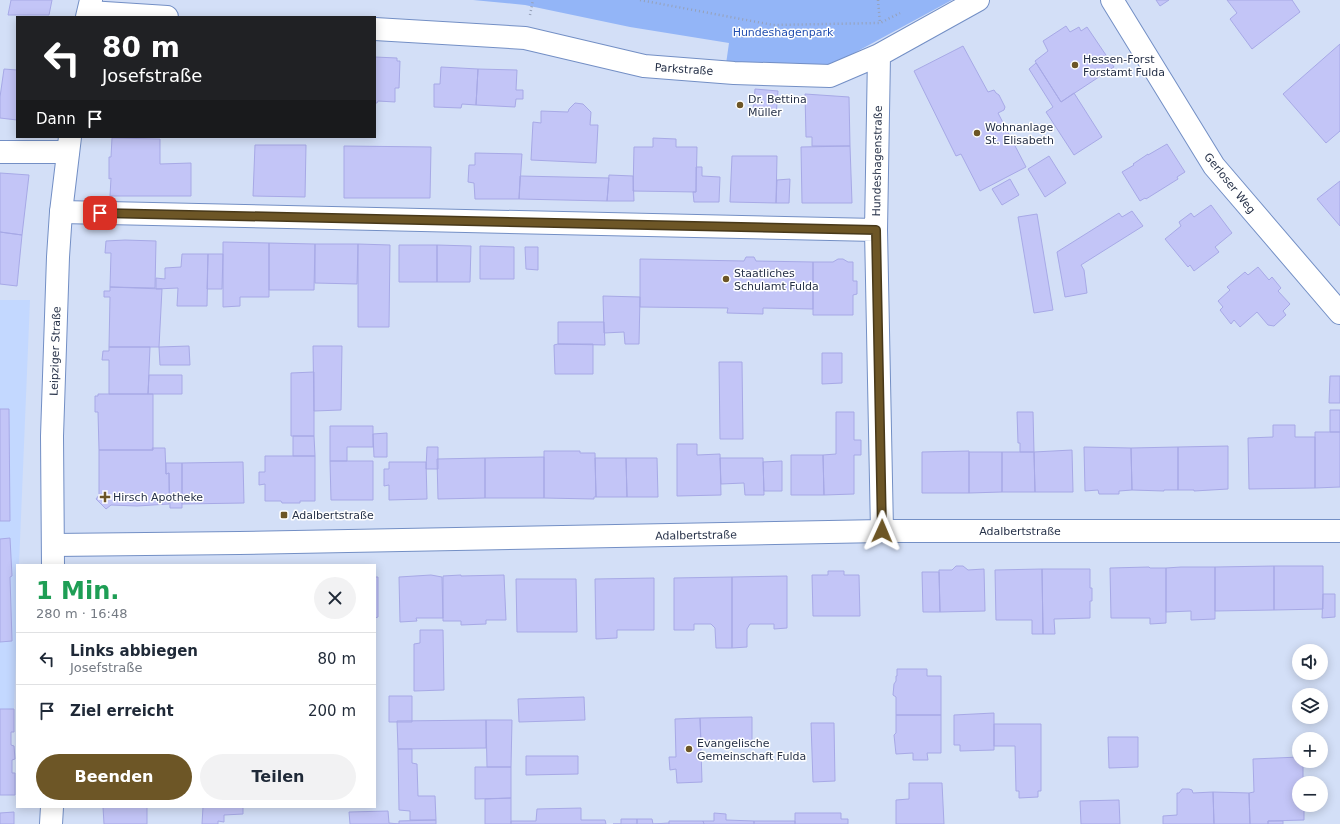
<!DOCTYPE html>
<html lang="de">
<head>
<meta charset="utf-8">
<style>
	body { margin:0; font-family:"DejaVu Sans",sans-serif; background:#f2f2f3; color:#1f2937; height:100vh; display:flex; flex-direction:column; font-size:15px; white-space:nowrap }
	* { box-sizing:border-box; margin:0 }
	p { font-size:13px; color:#747a83 }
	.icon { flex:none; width:22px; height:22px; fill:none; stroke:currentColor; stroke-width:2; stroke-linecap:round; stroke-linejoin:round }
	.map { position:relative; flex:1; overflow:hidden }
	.panel { position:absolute; left:16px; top:564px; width:360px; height:244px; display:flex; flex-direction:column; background:#fff; border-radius:0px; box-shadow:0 2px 10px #0003 }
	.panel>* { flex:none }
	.banner { position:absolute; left:16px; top:16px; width:360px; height:122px; border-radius:0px; box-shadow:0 2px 10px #0003; background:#202124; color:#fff; overflow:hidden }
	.fabs { position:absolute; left:1292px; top:644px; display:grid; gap:8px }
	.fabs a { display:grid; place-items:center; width:36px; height:36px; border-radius:50%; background:#fff; box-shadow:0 2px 10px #0003; font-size:20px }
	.pin { position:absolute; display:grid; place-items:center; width:34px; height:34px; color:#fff; margin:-17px; border-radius:8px; box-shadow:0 2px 6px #0006 }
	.me { position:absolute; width:44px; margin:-22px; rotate:1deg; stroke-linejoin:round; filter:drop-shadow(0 0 3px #0008) }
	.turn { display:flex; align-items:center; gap:14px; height:84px; padding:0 20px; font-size:18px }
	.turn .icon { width:52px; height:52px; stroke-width:2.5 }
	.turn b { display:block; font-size:28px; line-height:34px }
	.then { display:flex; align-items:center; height:38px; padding:0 20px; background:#0003; gap:8px; font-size:15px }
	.round { display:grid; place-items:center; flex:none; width:42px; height:42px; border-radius:21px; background:#f2f2f3 }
	.headline { display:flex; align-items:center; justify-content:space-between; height:68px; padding:0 20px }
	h1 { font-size:24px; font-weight:600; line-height:30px; color:#1e9e55 }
	.primary-button { display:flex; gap:8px; margin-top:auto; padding:8px 20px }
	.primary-button a { flex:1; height:46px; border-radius:24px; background:#6d5626; color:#fff; font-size:16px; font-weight:600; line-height:46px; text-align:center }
	.primary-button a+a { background:#f2f2f3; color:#1f2937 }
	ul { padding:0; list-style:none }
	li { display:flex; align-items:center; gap:12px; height:52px; padding:0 20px; border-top:1px solid #e0e1e3 }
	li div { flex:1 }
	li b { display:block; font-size:15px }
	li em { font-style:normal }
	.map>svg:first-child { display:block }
	.built { fill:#c3d8ff }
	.green { fill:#93b5f7 }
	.building { fill:#c3c5f7; stroke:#a7a9e6 }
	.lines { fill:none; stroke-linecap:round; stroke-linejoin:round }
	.minor-casing { stroke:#738fc5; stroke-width:24 }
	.major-casing { stroke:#738fc5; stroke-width:24 }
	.path { stroke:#96a1b9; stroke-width:2.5; stroke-dasharray:1 3; stroke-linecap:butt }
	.minor { stroke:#fff; stroke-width:22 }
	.major { stroke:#fff; stroke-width:22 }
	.route-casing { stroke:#473819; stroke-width:10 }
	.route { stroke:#6d5626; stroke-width:7 }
	.poi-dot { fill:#6d5626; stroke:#fff; stroke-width:1.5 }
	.labels { text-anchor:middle; stroke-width:3; stroke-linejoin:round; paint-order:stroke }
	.park-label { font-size:11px; fill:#214eb0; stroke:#fff }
	.poi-label { font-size:11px; fill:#273249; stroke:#fff; text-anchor:start }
	.street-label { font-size:11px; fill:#273249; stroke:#fff }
</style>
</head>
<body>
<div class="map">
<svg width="1340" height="824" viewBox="0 0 1340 824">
	<rect width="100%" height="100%" fill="#d3dff7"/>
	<path class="built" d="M0 300H30L19 565H17V621L14 709H0Z"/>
	<path class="green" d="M473 0H952L832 65 726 64 729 43 630 27 525 5Z"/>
	<path class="building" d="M11 0H52L49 15H8Z
		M1156 0H1169L1160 6Z
		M1227 0H1292L1300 12 1252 49 1230 19 1237 13Z
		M1066 26 1070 32 1079 27 1081 31 1087 27 1114 67 1061 102 1035 61 1048 51 1043 41Z
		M1340 44V131L1326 143 1283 94Z
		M963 46 988 92 994 90 996 93 999 95 1005 107 1004 110 998 113 1026 167 980 191 961 154 956 156 914 71Z
		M375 57 397 58V61H400L399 88H395V102L378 101 377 103H375Z
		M1036 63 1061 102 1074 93 1102 137 1074 155 1046 112 1053 107 1029 69Z
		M441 67 478 69 476 105 462 104 461 108 434 107V84H440Z
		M4 69 17 70V120L0 118V97Z
		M478 69 517 70 516 90H523V99H516L515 107 476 105Z
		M755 89 778 91 776 116 753 114Z
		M805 94 849 97 850 146H812V137H806Z
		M575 103 583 104 591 112 590 125H598L596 163 531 160 533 122 541 123V111L568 112 569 109Z
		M112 138 160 139V164L191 163V196H110L111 178 109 179V157H111Z
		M653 138 676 139V147H697L696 192 633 191 634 147H653Z
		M1167 144 1185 172 1177 177 1178 179 1146 199 1145 198 1140 201 1122 172 1134 165 1133 164 1148 154V155Z
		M255 145H306L305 197 253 196Z
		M344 146 431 147 430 198H344Z
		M850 146 852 203H802L801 147Z
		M475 153 522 154 519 199H475L474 183 468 182 469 165H475Z
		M732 156H777L776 203 730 202Z
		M1049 156 1066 183 1045 197 1028 169Z
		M696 167H702V176L720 177 719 202H694L693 192H696Z
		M0 173 29 175 22 235 0 232Z
		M609 175 633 176 634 201H607Z
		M520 176 609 178 607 201 519 199Z
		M790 179 789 203H776L777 180Z
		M1010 179 1019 195 1002 205 992 189Z
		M1340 181V226L1317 199Z
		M1211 205 1232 233 1215 247 1219 252 1194 271 1190 265 1188 267 1165 239 1181 226 1179 222 1191 213 1194 217Z
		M1132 211 1143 226 1081 265 1084 270 1087 293 1065 297 1057 252 1119 213 1122 217Z
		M1037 214 1053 310 1034 313 1018 217Z
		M0 232 22 235 17 286 0 284Z
		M125 240 156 241 155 288 110 287 111 253H105L106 241Z
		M223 242 269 243V297H240V306L223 307Z
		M269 243 315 244 314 290H269Z
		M315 244H358L357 284 315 283Z
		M358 244 390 245 389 327H358Z
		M399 245H437V282H399Z
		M437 245 471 246 470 282H437Z
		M480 246 514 247V279H480Z
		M525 247H538V270L526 269Z
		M182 254H208L207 306H177L178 288 156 289V278L165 279V268L181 267Z
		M208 254H223L222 289H207Z
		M746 257H754L756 261 813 262V309L763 308V314L727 313 728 308 640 307V259L744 261Z
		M838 259H843L848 262H853V281H857V294L853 295V315H813V262H833Z
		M1258 267 1269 280 1272 277 1281 288 1278 291 1290 304 1283 311 1286 315 1274 326 1268 325 1257 312 1240 327 1234 320 1231 324 1220 310 1223 307 1218 301 1230 290 1227 287 1245 272 1248 275Z
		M110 287 162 289 159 347H109L110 297H104V291H110Z
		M603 296 640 297 639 344H625L624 332 604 333Z
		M558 322H604L605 345 558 344Z
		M558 344H593V374H555L554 345Z
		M189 346 190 365H160L159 347Z
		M313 346H342L341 410 314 411Z
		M109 347H150L148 394H109V360H102L103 351H109Z
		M822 353H842V383L822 384Z
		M719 362H742L743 439H720Z
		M314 372V436H291V373Z
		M149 375H182V394H148Z
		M1330 376H1340V403H1329Z
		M98 394H153V450H99L98 412H95V396H98Z
		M0 409H9L10 521H0Z
		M1330 410H1340V432H1330Z
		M836 412H854V440H861V455H854V494L824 495 823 455 836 454Z
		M1017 412H1033L1034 452H1020V443H1018Z
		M1273 425H1295V437H1315V488L1249 489 1248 438 1273 437Z
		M330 426H373V447H347V461H330Z
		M1315 432H1340V487L1315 488Z
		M387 433V457H374L373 434Z
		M293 436H314L315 456H293Z
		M677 444H697V455L720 454 721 495 677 496Z
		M1228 446V489L1194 491V490H1178V447Z
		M427 447H438V469H426Z
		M1084 447 1131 448 1132 490 1119 491V494H1099L1098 490 1085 491Z
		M1178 447V490H1164V491L1132 490 1131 448Z
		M152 448H165L166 474 169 473V504L137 506 111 505 106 509 96 499 99 495V450H153Z
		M1072 450 1073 492H1035L1034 452Z
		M544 451H580V453H595L596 497H594V499L544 498Z
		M969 451V493H922V452Z
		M969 452H1002V492L969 493Z
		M1002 452H1034L1035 492H1002Z
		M791 455H823L824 495H791Z
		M265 456H315V501H300V503H282L281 501H265V484L259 485V472H265Z
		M544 457V498H485V458Z
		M485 458V498L438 499 437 459Z
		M595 458H626L627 497H596Z
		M626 458H657L658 497H627Z
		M720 458H763L764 495H745L744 483 721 484Z
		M330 461H373V500H331Z
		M782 461V491H764L763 462Z
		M243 462 244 503 182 504V463Z
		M389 462H426L427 499 389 500V485L384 486V469H389Z
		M166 463H182V508H170L169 473 166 474Z
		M10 538 12 576 10 577 12 641 0 642V539Z
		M956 566H963L968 570 984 569 985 611 940 612 939 570H952Z
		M1274 566H1323V609L1274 610Z
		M1274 566V610L1215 611V567Z
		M1149 567 1150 568H1166V623L1150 624V618H1111L1110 568Z
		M1181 567H1215V619L1191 620V611L1166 612V568Z
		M1042 569H1090V588H1092V601H1090V618L1054 619 1055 634H1043Z
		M1042 569 1043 634H1032V620H996L995 570Z
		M828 571H844V575H859L860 616H813L812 575H828Z
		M922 572H939L940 612H923Z
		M431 575 442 577 443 618H416L417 621 400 622 399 577Z
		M461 575V576L504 575 506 620H486V624L461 625V621H443V576Z
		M787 576V628L774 629V624H750L747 629V647L732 648V577Z
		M375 577H378V617L375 618Z
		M732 577V648H716L715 628 711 624H694V630H674V578Z
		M654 578V630H617V638L596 639 595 579Z
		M516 579H576L577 632H517Z
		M1323 594H1335V617L1322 618Z
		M420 630H443L444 690 414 691V644L420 643Z
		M897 669H927V676H941V715H896V697L893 695 894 684 896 681V676H897Z
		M389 696H412V722H389Z
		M584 697 585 720 519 722 518 699Z
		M0 709H14V732H11V745L14 746 15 759 12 760V773H15V795H0Z
		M994 713V750L960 751V745H954V715Z
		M896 715H941V753H927L928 760H913V753L896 754 894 735 896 733Z
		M752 717V741L701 742 700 718Z
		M700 718 702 782 677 783 676 769 670 770 669 757H676L675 719Z
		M486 720V748L398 749 397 721Z
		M486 720H512L511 767H487Z
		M811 723H834L835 781 813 782Z
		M994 724H1041V791H1038V797L1019 798V791H1016L1015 746H994Z
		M1108 737H1138V767L1109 768Z
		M398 749H412V763L417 764 418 796H435L436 820H410V811L399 810Z
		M526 756H578V774L526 775Z
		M1299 757V761H1303V783H1299V805H1304V820L1268 821V824H1250L1249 793 1254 792 1253 759Z
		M475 767H511V798L475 799Z
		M909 783H942L944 824H896V800L909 799Z
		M1182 789H1189L1192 790 1193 793 1213 792 1214 824H1163V816L1177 815V793H1179Z
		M1213 792 1249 793 1250 824H1214Z
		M511 798V824H485V799Z
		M1119 800 1120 824H1081L1080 801Z
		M103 807H147V824H104Z
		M203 807H243V814L224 815V822L218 821V824H202Z
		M581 808V820H605L606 824H511V821H536L537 809Z
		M388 811 389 823 399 824H350L349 812Z
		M14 812V824H0V813Z
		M714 813 726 814V820L754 821V824H704L703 821H714Z
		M795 813H841V819H848V824H795Z
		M621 819H637V824H613H621Z
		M637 819H652L653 824 669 823V824H637Z
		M436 820V824H399V821Z
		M669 821H703L704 824H669Z
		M754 821H795V824H754Z
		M1268 821H1283V824H1268Z"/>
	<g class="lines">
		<defs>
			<path id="minor" d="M1112 0 1214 166 1340 313
				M89 12 167 17
				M375 29 525 38 644 66 734 73 830 76 879 55 978 0
				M879 55 876 230 882 531
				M0 152H68
				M61 212 876 230
				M53 545 239 543 882 531H1340"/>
			<path id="major" d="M87 17 91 0
				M53 565 52 436 58 257 61 212 70 137
				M51 824 52 807"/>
		</defs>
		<use href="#minor" class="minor-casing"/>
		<use href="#major" class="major-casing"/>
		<path class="path" d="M640 0 773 25 880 23 900 13
			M878 0 880 23
			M530 15 533 0"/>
		<use href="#minor" class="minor"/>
		<use href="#major" class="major"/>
	</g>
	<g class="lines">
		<defs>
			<path id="route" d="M100 213 876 230 882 531"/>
		</defs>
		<use href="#route" class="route-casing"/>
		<use href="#route" class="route"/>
	</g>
	<g class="poi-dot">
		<circle cx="1075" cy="65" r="4"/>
		<circle cx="740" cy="105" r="4"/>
		<circle cx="977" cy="133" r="4"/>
		<circle cx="726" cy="279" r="4"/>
		<path d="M103 491h4v4h4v4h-4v4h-4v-4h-4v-4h4z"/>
		<rect x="280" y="511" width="8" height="8" rx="2"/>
		<circle cx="689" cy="749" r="4"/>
	</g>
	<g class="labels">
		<g class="park-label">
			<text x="783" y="36">Hundeshagenpark</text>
		</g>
		<g class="poi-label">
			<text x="1083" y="63">Hessen-Forst<tspan x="1083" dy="13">Forstamt Fulda</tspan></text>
			<text x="748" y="103">Dr. Bettina<tspan x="748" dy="13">Müller</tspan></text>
			<text x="985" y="131">Wohnanlage<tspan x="985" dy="13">St. Elisabeth</tspan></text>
			<text x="734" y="277">Staatliches<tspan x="734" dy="13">Schulamt Fulda</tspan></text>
			<text x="113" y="501">Hirsch Apotheke</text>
			<text x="292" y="519">Adalbertstraße</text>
			<text x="697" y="747">Evangelische<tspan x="697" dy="13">Gemeinschaft Fulda</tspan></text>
		</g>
		<g class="street-label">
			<text transform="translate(684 69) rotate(4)" y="4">Parkstraße</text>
			<text transform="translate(877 161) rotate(-89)" y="4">Hundeshagenstraße</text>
			<text transform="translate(1230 183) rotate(51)" y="4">Gerloser Weg</text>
			<text transform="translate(55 351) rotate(-88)" y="4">Leipziger Straße</text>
			<text x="1020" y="535">Adalbertstraße</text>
			<text transform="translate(696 535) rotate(-1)" y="4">Adalbertstraße</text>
		</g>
	</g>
</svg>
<div class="fabs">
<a><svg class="icon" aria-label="sound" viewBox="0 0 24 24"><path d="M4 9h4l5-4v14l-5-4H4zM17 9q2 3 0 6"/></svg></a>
<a><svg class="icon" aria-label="layers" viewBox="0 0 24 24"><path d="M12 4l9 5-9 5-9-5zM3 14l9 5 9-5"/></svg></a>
<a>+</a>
<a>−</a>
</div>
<div class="pin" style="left:100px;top:213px;background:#d93025"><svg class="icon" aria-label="arrive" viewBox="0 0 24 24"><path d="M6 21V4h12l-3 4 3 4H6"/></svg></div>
<svg class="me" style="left:882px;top:531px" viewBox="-20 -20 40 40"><path d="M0-17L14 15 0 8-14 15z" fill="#6d5626" stroke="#fff" stroke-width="4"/></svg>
<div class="banner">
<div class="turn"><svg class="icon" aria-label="left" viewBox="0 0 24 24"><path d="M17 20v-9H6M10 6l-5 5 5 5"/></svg><div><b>80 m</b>Josefstraße</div></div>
<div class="then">Dann<svg class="icon" aria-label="arrive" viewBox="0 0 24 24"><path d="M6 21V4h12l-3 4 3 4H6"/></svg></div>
</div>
<section class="panel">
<div class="headline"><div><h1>1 Min.</h1><p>280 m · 16:48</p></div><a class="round"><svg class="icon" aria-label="close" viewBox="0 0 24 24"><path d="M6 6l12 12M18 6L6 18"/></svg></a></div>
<ul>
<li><svg class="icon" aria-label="left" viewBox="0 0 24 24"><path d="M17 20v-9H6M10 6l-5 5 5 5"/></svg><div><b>Links abbiegen</b><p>Josefstraße</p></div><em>80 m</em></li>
<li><svg class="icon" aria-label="arrive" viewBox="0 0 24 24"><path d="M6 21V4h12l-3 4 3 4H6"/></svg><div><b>Ziel erreicht</b></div><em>200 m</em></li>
</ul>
<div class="primary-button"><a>Beenden</a><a>Teilen</a></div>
</section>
</div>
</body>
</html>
